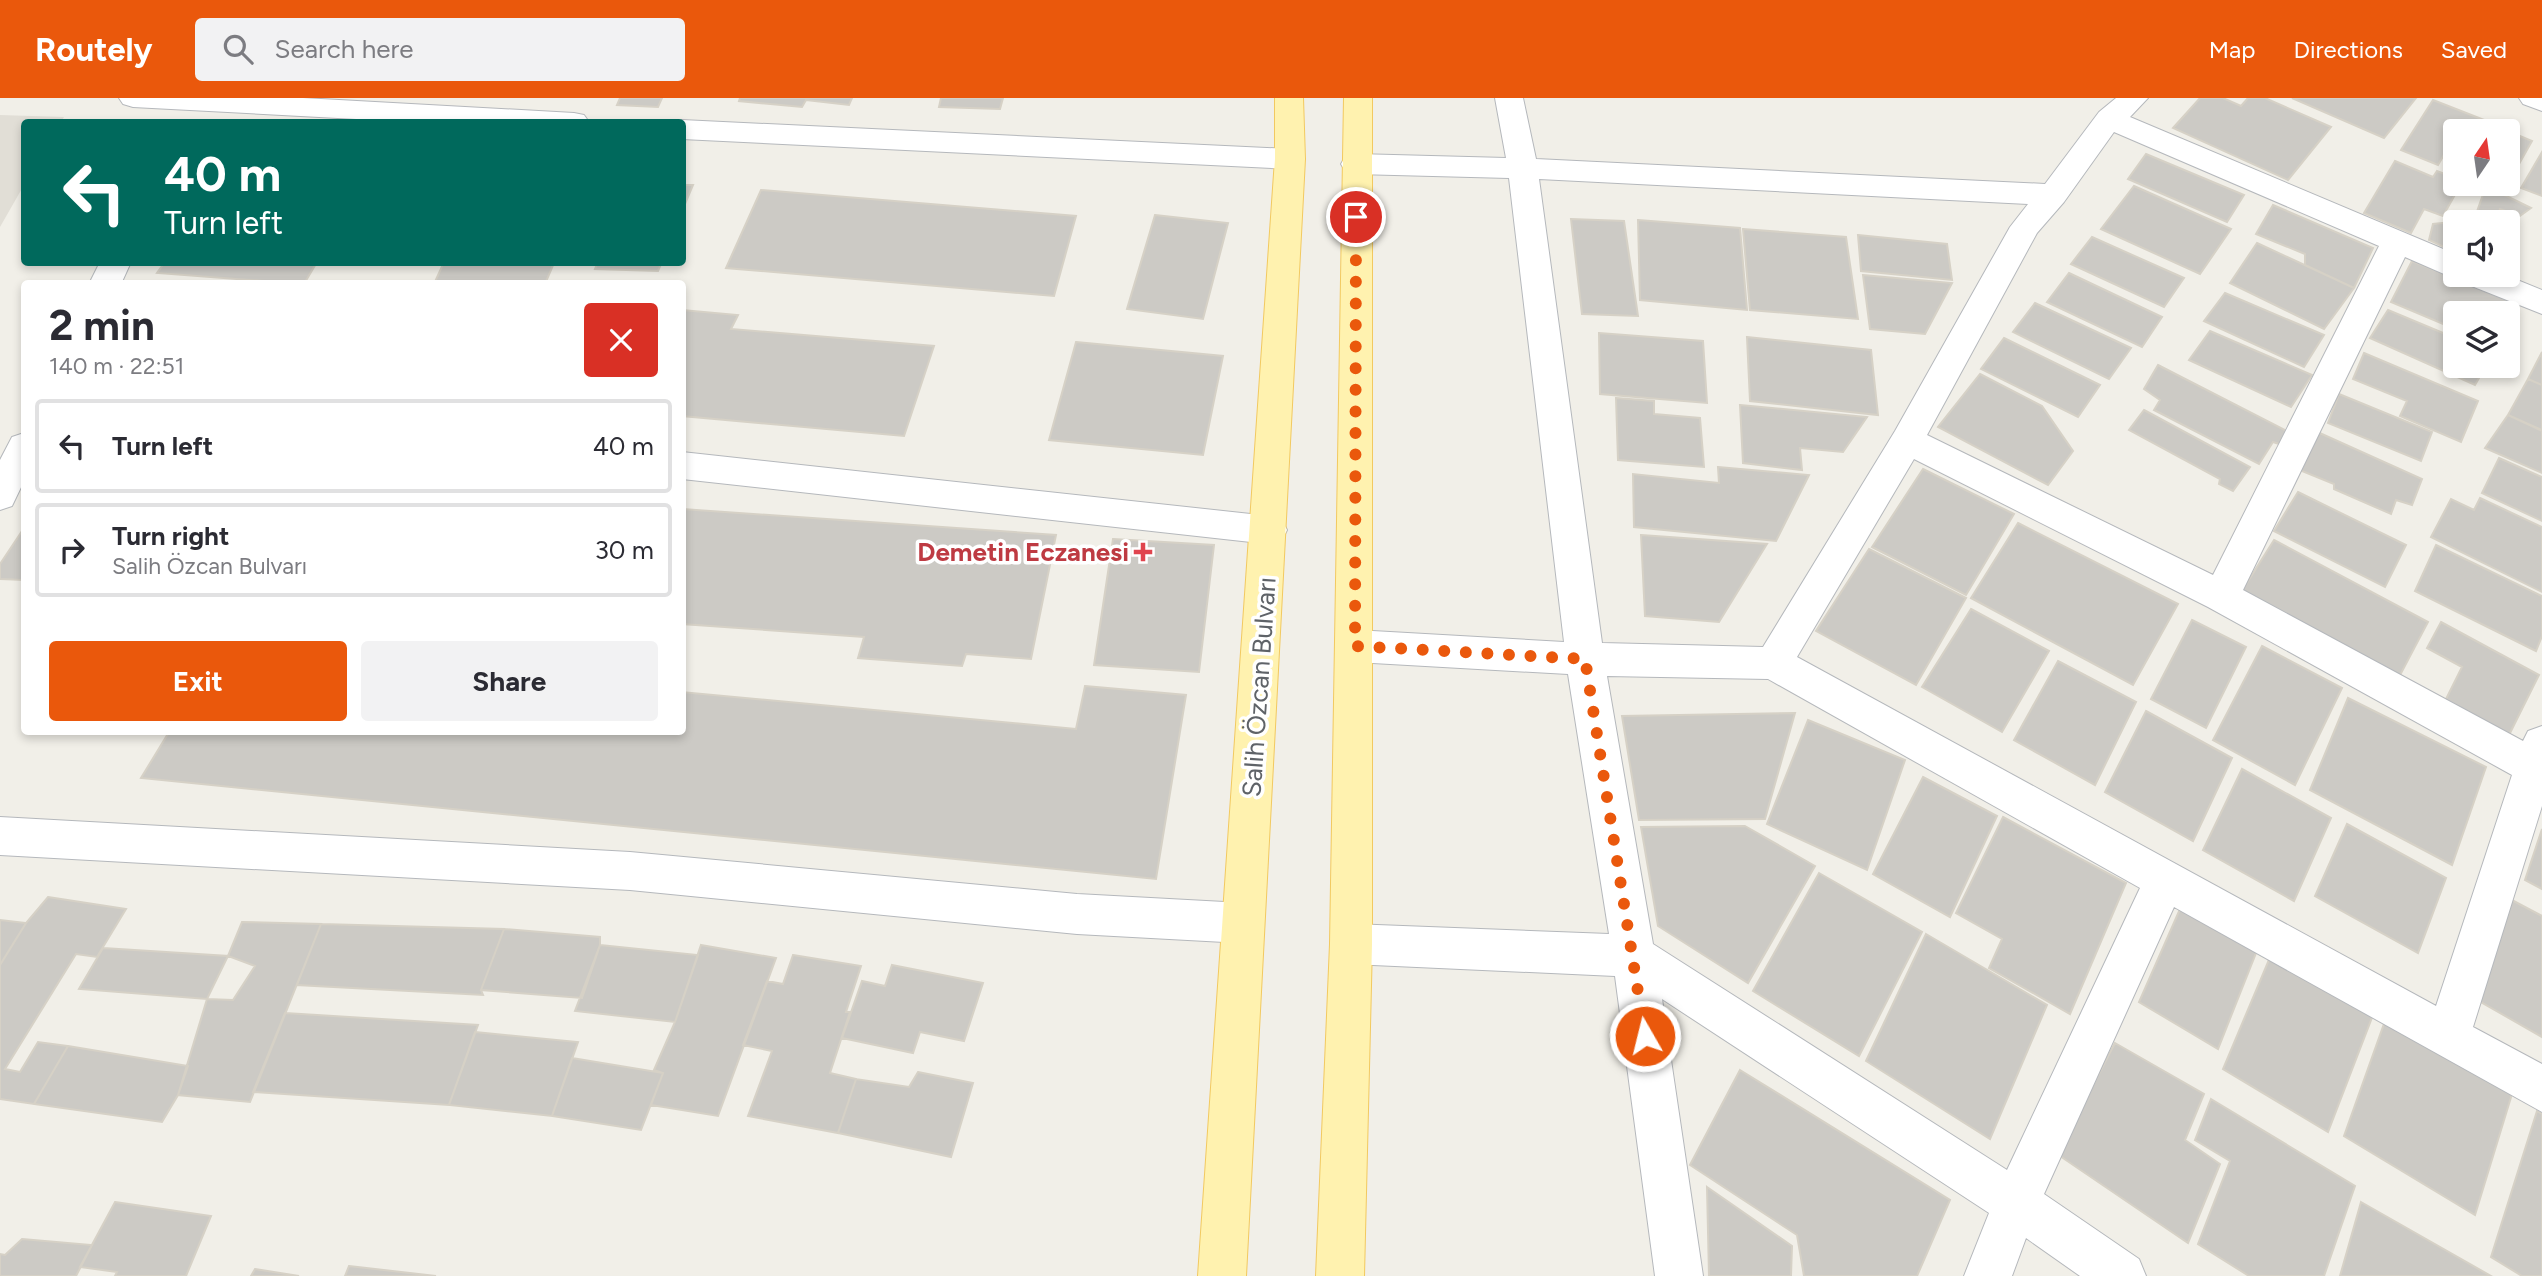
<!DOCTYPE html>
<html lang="en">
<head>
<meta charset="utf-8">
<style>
	body { margin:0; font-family:Figtree,sans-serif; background:#f2f2f3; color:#2b2b33; height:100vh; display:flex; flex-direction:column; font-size:26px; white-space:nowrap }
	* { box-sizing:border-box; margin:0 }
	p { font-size:23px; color:#7c7c81 }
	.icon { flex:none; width:38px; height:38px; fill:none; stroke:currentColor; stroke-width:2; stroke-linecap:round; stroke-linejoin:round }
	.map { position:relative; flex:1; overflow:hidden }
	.panel { position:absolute; left:21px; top:182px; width:665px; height:455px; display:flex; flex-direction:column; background:#fff; border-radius:7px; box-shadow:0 4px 10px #0003 }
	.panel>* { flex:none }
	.top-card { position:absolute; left:21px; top:21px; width:665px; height:147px; border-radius:7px; box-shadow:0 4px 10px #0003; background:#00695c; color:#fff; overflow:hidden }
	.needle { width:46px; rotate:13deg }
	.fabs { position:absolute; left:2443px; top:21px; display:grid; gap:14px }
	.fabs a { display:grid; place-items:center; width:77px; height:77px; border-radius:7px; background:#fff; box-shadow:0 4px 10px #0003; font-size:35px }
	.pin { position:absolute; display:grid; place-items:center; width:60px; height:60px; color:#fff; margin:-30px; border:4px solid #fff; border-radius:50%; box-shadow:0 2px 7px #0007 }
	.me { position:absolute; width:77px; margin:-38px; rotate:352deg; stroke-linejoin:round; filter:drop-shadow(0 0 5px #0008) }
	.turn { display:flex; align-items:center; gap:24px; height:147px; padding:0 28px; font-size:32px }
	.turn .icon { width:91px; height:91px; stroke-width:2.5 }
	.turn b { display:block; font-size:49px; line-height:60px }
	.round { display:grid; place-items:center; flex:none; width:74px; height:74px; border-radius:7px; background:#f2f2f3 }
	.summary { display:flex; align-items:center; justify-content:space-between; height:119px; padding:0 28px }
	h1 { font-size:42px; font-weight:700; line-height:52px }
	.button { display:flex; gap:14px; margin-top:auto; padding:14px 28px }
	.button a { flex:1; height:80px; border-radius:7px; background:#ea580c; color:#fff; font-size:28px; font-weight:700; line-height:80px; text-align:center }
	.button a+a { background:#f2f2f3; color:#2b2b33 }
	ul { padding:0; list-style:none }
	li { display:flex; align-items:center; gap:21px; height:94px; margin:0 14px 10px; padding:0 14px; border:4px solid #e1e1e2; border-radius:7px }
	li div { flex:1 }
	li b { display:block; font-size:26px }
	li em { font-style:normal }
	header { display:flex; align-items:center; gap:42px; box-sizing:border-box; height:98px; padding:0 35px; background:#ea580c; color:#fff }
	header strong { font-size:33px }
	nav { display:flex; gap:38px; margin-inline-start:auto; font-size:24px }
	.search { width:490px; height:63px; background:#f2f2f3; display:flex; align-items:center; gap:18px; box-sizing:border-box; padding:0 24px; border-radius:7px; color:#7c7c81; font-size:26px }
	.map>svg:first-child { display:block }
	.education { fill:#e1ded6 }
	.building { fill:#cccac5; stroke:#d6d1c6; stroke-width:2 }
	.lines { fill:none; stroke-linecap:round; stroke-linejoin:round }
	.minor-casing { stroke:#b5b8bc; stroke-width:2 }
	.major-casing { stroke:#f2c960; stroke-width:2 }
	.minor { fill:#fff; fill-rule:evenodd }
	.major { fill:#fff2af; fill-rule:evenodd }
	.route { stroke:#ea580c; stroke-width:12; stroke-dasharray:0 21.6 }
	.health-dot { fill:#e0444e; stroke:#fff; stroke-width:2.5 }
	.labels { text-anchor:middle; stroke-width:7; stroke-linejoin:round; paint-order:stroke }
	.health-label { font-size:26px; font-weight:bold; fill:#be3a42; stroke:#fff; text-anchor:end }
	.street-label { font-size:26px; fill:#5f6368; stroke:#fff }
</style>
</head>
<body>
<header>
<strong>Routely</strong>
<div class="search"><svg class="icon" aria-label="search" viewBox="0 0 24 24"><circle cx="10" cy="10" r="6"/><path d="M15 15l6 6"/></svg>Search here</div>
<nav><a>Map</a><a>Directions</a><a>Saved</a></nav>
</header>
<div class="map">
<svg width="2542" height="1178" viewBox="0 0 2542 1178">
	<rect width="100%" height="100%" fill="#f1efe8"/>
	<path class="education" d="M0 17 64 19 61 24H24V87L0 129Z"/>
	<path class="building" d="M620 0H662L658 9 617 7Z
		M740 0H852L849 7 806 2 802 9 739 3Z
		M941 0H1003L1000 11 939 9Z
		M2200 0H2223L2241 8 2248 0H2265L2331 29 2288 82 2173 30Z
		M2292 0H2416L2384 40Z
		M2433 2 2497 27 2493 33H2455V38L2438 67 2401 52Z
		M2503 31 2532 43 2506 89 2497 86H2508V33H2502Z
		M2542 54V98L2521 90Z
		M2146 56 2244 97 2227 124 2128 81Z
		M2395 63 2433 79 2437 73 2455 80V86H2461L2443 118 2424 111 2411 135 2364 115Z
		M682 87H693L682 113Z
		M2134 88 2231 131 2200 176 2101 131Z
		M2486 88 2531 110 2520 118 2500 111 2496 124 2474 122Z
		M761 92 1076 118 1054 198 726 170Z
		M2273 107 2373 150 2354 190 2305 167V156L2256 136Z
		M1155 117 1228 125 1203 221 1127 211Z
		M1571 121 1624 123 1638 218 1582 216Z
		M1638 122 1740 130 1747 212 1640 202Z
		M2462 123 2465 124H2455V154L2429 142 2433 126Z
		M1743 131 1846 139 1858 221 1750 212Z
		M1858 137 1947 146 1952 182 1861 173Z
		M2092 139 2184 180 2164 209 2071 166Z
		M2257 145 2354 190 2324 231 2230 185Z
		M2412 163 2519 207 2508 234V215H2455V231L2391 204Z
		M165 164H317L304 186 157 175Z
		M444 164H523L554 165 545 186H434Z
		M598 164H662L658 173 595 171Z
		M2069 175 2162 219 2142 249 2047 204Z
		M1863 177 1952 185 1925 236 1870 231Z
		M2225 195 2324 237 2304 269 2204 223Z
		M2035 205 2131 250 2109 281 2013 234Z
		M682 212 738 217 731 231 934 248 904 338 682 318Z
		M2388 212 2455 240V268H2486L2475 287 2370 240Z
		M2210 233 2312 277 2291 309 2189 262Z
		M1599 235 1703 243 1707 305 1600 296Z
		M1747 239 1871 252 1878 317 1750 303Z
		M2004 240 2100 287 2078 319 1981 271Z
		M1076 244 1223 258 1203 357 1049 342Z
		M2542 254V287L2528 281Z
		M2364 255 2478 303 2461 344 2400 318 2407 303 2353 281Z
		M2158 267 2287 333 2285 348 2273 344 2259 366 2154 312 2160 302 2144 291Z
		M1980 276 2042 308 2073 353 2048 387 1938 329Z
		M2528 281 2542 287V333L2508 317Z
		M2339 296 2432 334 2421 363 2328 325Z
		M1616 300 1654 303V316L1700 320 1704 369 1618 362Z
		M1740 307 1867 319 1843 354 1800 350 1802 372 1743 365Z
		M2144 312 2250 369 2233 393 2219 386 2220 381 2129 332Z
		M2508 317 2542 332V375L2485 350Z
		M2313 332 2422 381 2412 407 2396 402 2391 416 2334 391V386L2297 371Z
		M2499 360 2542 379V423L2482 395Z
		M1718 369 1809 377 1776 443 1634 429 1633 376 1719 385Z
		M1923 371 2014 416 1966 497 1872 449Z
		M2298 394 2406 447 2385 489 2274 433Z
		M2480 400 2542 429V494L2431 439 2451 401 2474 412Z
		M682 411 1056 437 1031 561 966 556 962 568 858 560 864 539 682 526Z
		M2018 425 2178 506 2133 587 1971 500Z
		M24 430V482L0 481V466Z
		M1641 437 1767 446 1719 524 1645 518Z
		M1113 441 1214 447 1199 574 1094 567Z
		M2274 442 2428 524 2397 583 2240 496Z
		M2436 447 2542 498V538L2536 553 2415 493Z
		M1869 451 1966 500 1916 587 1816 533Z
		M1971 511 2049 553 2002 634 1922 589Z
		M2192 522 2246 549 2206 630 2151 601Z
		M2441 524 2539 577 2509 637 2446 601 2462 569 2427 550Z
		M2262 548 2342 590 2295 687 2213 642Z
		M2058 563 2136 604 2095 687 2014 642Z
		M1085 588 1186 597 1156 781 141 680 169 634H682V594L1076 631Z
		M2348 600 2486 669 2452 767 2310 692Z
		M2146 613 2232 660 2193 743 2105 694Z
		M1795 615 1765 721 1639 722 1622 618Z
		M1808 622 1905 662 1867 772 1767 726Z
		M2242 671 2331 720 2294 803 2203 752Z
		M1923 679 1997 718 1950 819 1873 776Z
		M2003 719 2126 785 2070 916 1989 870 2002 841 1956 815Z
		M2347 726 2446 780 2418 855 2315 798Z
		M1745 728 1815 768 1748 885 1658 828 1641 729Z
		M2542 731V791L2525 782Z
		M1819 775 1922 834 1859 958 1753 893Z
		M48 799 126 811 97 859 76 856 5 971 20 974 38 944 68 948 34 1006 0 1001V867L26 825Z
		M2508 800 2542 818V939L2472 899Z
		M2184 802 2260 845 2218 951 2139 904Z
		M0 822 26 825 0 867Z
		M242 824 321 826 250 1004 178 997 207 901 233 902 255 868 228 858Z
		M321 826 504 831 481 892 483 897 297 887Z
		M504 831 600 839V847L582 900 481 892Z
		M1926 836 2047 907 1990 1041 1866 963Z
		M600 847 698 857 675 924 575 913Z
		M701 847 776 860 718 1018 651 1007 663 975 654 972 675 924Z
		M103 850 228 858 207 901 79 891Z
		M793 857 861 868 846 914H850L830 975 856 981 838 1035 748 1018 772 953 743 947 767 883 783 886Z
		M2271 857 2373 917 2328 1034 2223 971Z
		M892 867 983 885 964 943 920 934 913 955 842 940 862 883 885 888Z
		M285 915 478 927 449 1007 253 994Z
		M2385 923 2512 996 2475 1117 2344 1038Z
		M475 934 578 944 552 1018 449 1007Z
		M2115 945 2204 996 2185 1042 2220 1066 2188 1145 2057 1056Z
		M68 948 188 968 178 997 162 1024 34 1006Z
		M572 960 663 975 641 1032 552 1018Z
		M1740 972 1950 1102 1917 1178H1804L1797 1137 1690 1067Z
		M918 974 973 985 951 1059 838 1035 856 981 909 989Z
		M2211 1001 2355 1088 2324 1178H2249L2198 1146 2230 1063 2195 1042Z
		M2537 1013 2542 1016V1178H2522L2491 1159Z
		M1707 1089 1792 1148 1791 1178H1709Z
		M115 1104 211 1118 186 1178H115L117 1174 80 1169Z
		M2361 1104 2491 1178H2340Z
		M22 1141 92 1147 76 1178H0V1156L5 1157Z
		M349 1168 436 1178H345Z
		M255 1171 299 1178H251Z"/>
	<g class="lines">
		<defs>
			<path id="minor" d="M119 0H303L574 15 584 17 589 24H412L133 9 123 6Z
				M1495 0H1523L1536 61 2045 86 2099 14 2116 0H2148L2130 19 2455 156V177H2505L2542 192V216L2464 185 2460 178 2444 176 2405 159 2243 492 2523 643 2528 633 2542 628V708L2473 929 2542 966V1014L2174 809 2044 1096 2139 1161 2146 1178H2080L2026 1140 2012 1178H1964L1989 1115 1662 901 1703 1178H1655L1615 878 1351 866 1336 860 1330 846 1336 832 1351 826 1609 836 1568 576 1355 564 1342 559 1336 548 1342 537 1355 532 1564 544 1509 80 1356 76 1345 73 1341 66 1345 59 1356 56 1506 60ZM2114 34 2379 148 2213 477 1927 337 2037 135 2064 104ZM1539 81 2028 106 2010 129 1895 333 1763 549 1602 545ZM1914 361 2208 509 2512 677 2436 908 1797 559ZM1607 578 1768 581 2140 790 2007 1072 1653 846Z
				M2519 0H2542V13L2523 6Z
				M682 22 1290 51 1300 54 1305 61 1300 68 1290 71 682 41V24H672Z
				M100 164H131L121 186H89Z
				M24 335V383L12 408 0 412V362L12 339Z
				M682 354 1269 418 1282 422 1287 432 1282 442 1269 446 682 381Z
				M0 719 630 754 1077 796 1243 805 1258 811 1264 825 1258 839 1243 845 1077 836 630 792 0 757Z"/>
			<path id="major" d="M1275 0H1303L1305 61 1246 1178H1198L1275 61Z
				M1344 0H1372V846L1364 1178H1316L1330 846Z"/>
		</defs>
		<use href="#minor" class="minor-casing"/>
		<use href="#major" class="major-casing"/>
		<use href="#minor" class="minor"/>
		<use href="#major" class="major"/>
	</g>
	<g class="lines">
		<path class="route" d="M1356 119 1355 548 1585 561 1645 938"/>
	</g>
	<path class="health-dot" d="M1139.5 443.5h7v7h7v7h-7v7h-7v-7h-7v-7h7z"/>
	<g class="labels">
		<g class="health-label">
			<text x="1129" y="463">Demetin Eczanesi</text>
		</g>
		<g class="street-label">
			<text transform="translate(1259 589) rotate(-86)" y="9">Salih Özcan Bulvarı</text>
		</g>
	</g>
</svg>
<div class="fabs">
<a><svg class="needle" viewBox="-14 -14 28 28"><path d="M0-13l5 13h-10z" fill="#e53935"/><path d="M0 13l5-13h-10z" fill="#7c7c81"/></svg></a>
<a><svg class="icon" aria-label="sound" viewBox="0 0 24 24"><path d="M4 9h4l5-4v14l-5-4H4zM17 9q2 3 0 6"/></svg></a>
<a><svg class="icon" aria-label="layers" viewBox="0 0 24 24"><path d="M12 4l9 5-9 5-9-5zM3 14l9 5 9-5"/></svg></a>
</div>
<div class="pin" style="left:1356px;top:119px;background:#d93025"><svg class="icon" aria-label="arrive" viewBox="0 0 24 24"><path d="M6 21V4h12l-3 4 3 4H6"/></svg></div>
<svg class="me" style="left:1645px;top:938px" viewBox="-20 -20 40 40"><circle r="17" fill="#ea580c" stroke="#fff" stroke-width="3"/><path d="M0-11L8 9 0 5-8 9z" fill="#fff"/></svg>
<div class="top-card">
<div class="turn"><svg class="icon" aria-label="left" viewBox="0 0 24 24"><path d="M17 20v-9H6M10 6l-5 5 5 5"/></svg><div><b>40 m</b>Turn left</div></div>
</div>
<section class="panel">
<div class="summary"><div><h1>2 min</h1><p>140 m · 22:51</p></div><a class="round" style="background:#d93025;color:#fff"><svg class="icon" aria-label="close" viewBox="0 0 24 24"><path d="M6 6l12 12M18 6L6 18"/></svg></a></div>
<ul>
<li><svg class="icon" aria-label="left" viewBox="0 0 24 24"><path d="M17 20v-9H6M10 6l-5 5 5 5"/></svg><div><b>Turn left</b></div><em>40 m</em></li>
<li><svg class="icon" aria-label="right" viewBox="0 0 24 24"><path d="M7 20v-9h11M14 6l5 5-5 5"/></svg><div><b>Turn right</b><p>Salih Özcan Bulvarı</p></div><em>30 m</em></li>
</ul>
<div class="button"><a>Exit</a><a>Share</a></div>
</section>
</div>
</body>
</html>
